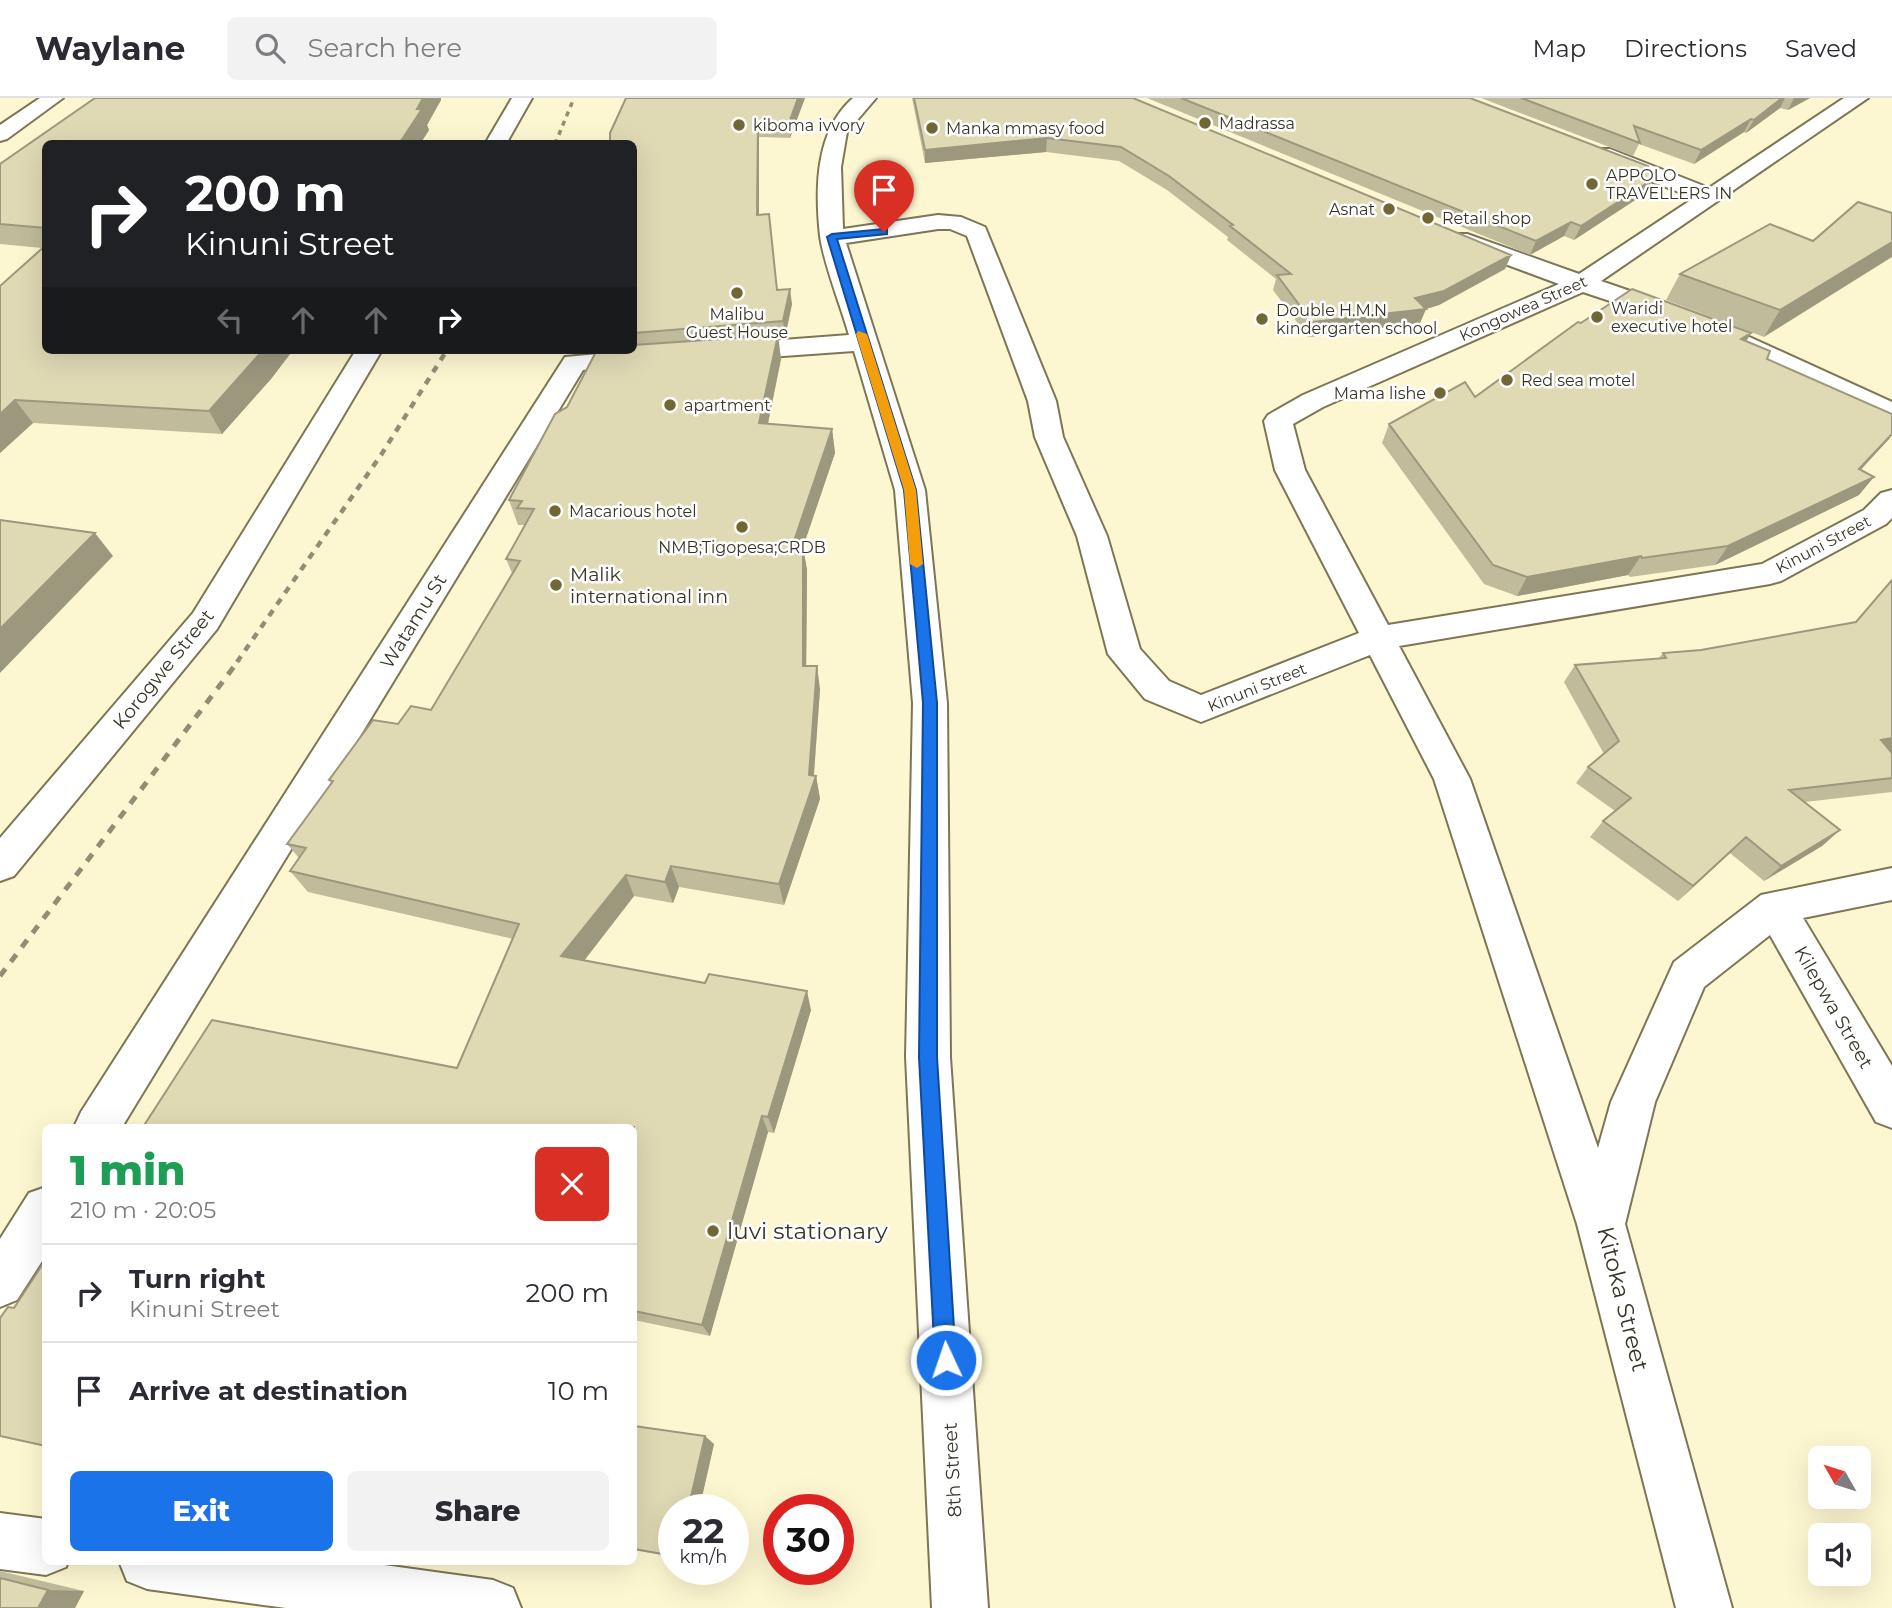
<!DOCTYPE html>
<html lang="en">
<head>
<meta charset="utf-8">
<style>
	body { margin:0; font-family:Montserrat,sans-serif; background:#f2f2f3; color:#2b2b33; height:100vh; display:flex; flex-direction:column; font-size:26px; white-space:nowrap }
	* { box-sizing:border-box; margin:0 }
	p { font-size:23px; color:#7c7c81 }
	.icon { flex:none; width:38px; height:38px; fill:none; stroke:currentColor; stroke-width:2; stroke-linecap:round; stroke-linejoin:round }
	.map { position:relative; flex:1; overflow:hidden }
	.drawer { position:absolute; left:42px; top:1026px; width:595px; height:441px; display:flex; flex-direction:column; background:#fff; border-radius:10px; box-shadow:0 7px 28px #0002 }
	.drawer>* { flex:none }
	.hud { position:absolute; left:42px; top:42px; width:595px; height:214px; border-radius:10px; box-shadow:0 7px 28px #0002; background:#202124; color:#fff; overflow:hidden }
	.needle { width:46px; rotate:309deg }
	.tools { position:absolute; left:1808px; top:1348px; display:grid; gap:14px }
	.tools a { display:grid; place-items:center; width:63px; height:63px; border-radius:10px; background:#fff; box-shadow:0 7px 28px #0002; font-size:35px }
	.speed { position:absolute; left:658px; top:1396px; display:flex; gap:14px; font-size:35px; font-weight:700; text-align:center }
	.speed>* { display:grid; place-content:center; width:91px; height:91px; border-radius:50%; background:#fff; box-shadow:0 7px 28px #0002; line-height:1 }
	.speed small { font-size:18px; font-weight:400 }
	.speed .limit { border:10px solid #d22; background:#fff; color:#111 }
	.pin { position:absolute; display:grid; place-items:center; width:60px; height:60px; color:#fff; margin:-72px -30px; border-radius:50% 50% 50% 0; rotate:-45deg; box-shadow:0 0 7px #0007 }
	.pin .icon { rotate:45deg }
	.me { position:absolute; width:77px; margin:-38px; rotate:357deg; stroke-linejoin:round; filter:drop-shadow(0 0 5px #0008) }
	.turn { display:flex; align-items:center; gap:24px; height:147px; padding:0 28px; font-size:32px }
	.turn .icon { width:91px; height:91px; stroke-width:2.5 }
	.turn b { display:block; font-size:49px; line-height:60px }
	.lanes { display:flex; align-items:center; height:66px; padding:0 28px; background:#0003; justify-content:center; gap:35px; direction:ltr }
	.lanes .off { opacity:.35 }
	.round { display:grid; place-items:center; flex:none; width:74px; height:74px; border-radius:10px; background:#f2f2f3 }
	.overview { display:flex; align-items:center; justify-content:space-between; height:119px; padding:0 28px }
	h1 { font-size:42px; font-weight:800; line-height:52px; color:#1e9e55 }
	.button { display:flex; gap:14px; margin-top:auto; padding:14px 28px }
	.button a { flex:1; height:80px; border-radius:10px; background:#1a73e8; color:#fff; font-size:28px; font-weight:800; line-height:80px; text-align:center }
	.button a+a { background:#f2f2f3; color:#2b2b33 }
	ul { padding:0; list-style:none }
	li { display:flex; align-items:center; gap:21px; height:98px; padding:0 28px; border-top:2px solid #e1e1e2 }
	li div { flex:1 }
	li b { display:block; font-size:26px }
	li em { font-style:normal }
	header { display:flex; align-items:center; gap:42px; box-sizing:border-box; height:98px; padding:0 35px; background:#fff; border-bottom:2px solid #e1e1e2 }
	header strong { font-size:33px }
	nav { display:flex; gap:38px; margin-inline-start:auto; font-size:24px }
	.search { width:490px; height:63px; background:#f2f2f3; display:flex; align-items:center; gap:18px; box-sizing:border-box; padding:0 24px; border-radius:10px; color:#7c7c81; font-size:26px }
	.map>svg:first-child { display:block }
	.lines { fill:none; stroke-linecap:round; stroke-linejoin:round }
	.minor-casing { stroke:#7c7655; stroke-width:4 }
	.primary-casing { stroke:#7c7655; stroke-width:4 }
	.minor { fill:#fff; fill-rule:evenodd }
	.primary { fill:#fff; fill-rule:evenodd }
	.rail-far2 { stroke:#928e75; stroke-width:3.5; stroke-dasharray:5 5; stroke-linecap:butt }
	.rail-far1 { stroke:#928e75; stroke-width:4.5; stroke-dasharray:7 7; stroke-linecap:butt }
	.rail { stroke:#928e75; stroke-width:5; stroke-dasharray:9 9; stroke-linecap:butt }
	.wall { fill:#c0bb9b }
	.shaded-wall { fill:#9c987e }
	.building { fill:#dfd9b4; stroke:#9c987e; stroke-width:2 }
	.route { fill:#1a73e8; stroke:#114b97; stroke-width:2 }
	.slow { fill:#f59e0b }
	.poi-dot { fill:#706734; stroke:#fff; stroke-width:2.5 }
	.labels { text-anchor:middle; stroke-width:5; stroke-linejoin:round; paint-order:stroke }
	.far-poi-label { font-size:16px; fill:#383527; stroke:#fff; text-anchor:start }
	.far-street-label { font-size:16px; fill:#383527; stroke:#fff }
	.poi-label { font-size:19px; fill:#383527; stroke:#fff; text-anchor:start }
	.street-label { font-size:19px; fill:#383527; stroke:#fff }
	.near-poi-label { font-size:23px; fill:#383527; stroke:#fff; text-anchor:start }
	.near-street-label { font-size:23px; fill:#383527; stroke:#fff }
</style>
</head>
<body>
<header>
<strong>Waylane</strong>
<div class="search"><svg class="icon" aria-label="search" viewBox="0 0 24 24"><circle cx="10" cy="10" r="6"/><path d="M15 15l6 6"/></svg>Search here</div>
<nav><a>Map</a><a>Directions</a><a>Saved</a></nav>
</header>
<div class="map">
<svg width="1892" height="1510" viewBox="0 0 1892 1510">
	<rect width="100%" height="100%" fill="#fdf7d1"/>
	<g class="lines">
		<defs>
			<path id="minor" d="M512 0H532L506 46H485Z
				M853 0H876L847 34 841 69 843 131 938 117 961 119 985 129 1056 303 1063 339 1107 438 1140 551 1169 583 1201 597 1359 535 1275 372 1264 323 1268 317 1303 297 1559 186 1451 146 1447 141 1451 136H1467L1579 176 1694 100 1594 61 1591 56 1594 51H1610L1709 90 1844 0H1868L1601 183 1679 210 1683 215 1679 220 1670 223 1583 194 1323 309 1293 326 1305 372 1388 527 1762 466 1864 412 1881 395 1892 392V420L1886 426 1781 483 1770 486 1399 548 1470 681 1598 1050 1611 1004 1674 864 1761 797 1892 770V802L1803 820 1892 968V1030L1876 1024 1770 837 1704 889 1655 1004 1625 1126 1732 1510H1676L1577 1126 1434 681 1370 557 1201 624 1145 601 1108 556 1077 438 1035 339 1028 303 967 138 950 131H938L846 145 925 392 947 605 950 959 988 1510H932L906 959 913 605 895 392 854 253 728 262 719 260 715 254 719 248 728 246 849 237C841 208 824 167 820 138 815 91 815 33 853 0Z
				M1723 227 1892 304V322L1714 240 1710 235 1714 230Z
				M356 252H382L217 531 14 778 0 783V740L193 515Z
				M644 252 653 254 657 260 653 266 583 272 122 1029H74L81 1014 565 259Z
				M46 1089V1157L17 1202 0 1209V1141L29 1095Z
				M0 1415 46 1421V1463H68L66 1469 46 1477 0 1471Z
				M119 1463H355L493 1482 513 1490 521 1510H286L147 1491 127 1483Z"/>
			<path id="primary" d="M40 0H63L7 41 0 43V27Z"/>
		</defs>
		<use href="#minor" class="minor-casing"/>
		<use href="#primary" class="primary-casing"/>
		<use href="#minor" class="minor"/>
		<use href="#primary" class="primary"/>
		<path class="rail-far2" d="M555 46 574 0"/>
		<path class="rail-far1" d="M237 564 381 357 447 252"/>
		<path class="rail" d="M0 878 239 562"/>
	</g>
	<path class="wall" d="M95 0H441V2L427 27 429 32 420 46H46V252H293L271 281 222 336 33 325 0 355V188L42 150 0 146V66Z
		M805 0 790 40 759 39V117L777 192 792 206 785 239 778 240 781 261 768 326 832 331 835 355 803 449 807 472 806 568 820 591 814 678H816L820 701 784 807 679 789 673 805 634 798 584 863 811 912 774 1035 768 1034 710 1238 634 1222V1029L457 970 513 841 308 794 290 773 299 760 287 746 331 685 329 682 398 626 431 612 512 475 506 461 525 429 524 427H518L509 402 567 309 634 252V46Z
		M912 0H1133L1511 157 1505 171 1439 207 1426 211 1420 225 1308 239 1273 192 1276 181 1227 142 1228 139 1167 92 1119 63 1046 54 925 65Z
		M1147 0H1470L1653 81 1646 95 1574 142 1564 138 1530 157Z
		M1481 0H1810L1788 12 1780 10 1746 35 1744 34 1694 66 1639 46 1633 58Z
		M1858 104 1764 239 1666 202 1680 176 1813 143Z
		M1581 225 1751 235 1746 243 1767 261 1861 372 1859 397 1715 467 1630 479 1628 477 1517 498 1484 486 1382 345 1389 326 1475 299Z
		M1663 555 1892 653H1891L1892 655V694L1805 704 1840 732 1822 748 1764 783 1730 755 1678 803 1590 739 1603 723 1615 713 1576 685 1588 669 1604 656 1564 584 1575 567 1658 561Z
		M634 1328 714 1346 699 1412H674V1459L634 1452Z
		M0 1473 84 1493 75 1510H0Z"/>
	<path class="shaded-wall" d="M423 0H441V2L427 27 429 32 420 46H399Z
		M798 0H805L790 40 789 25Z
		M1782 0H1785L1780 10 1746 35 1754 22Z
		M1794 0H1810L1788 12Z
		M1751 21 1744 34 1694 66 1701 52Z
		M758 24 759 39V133L757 117Z
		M1047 40 1046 54 925 65V52Z
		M1653 81 1646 95 1574 142 1581 128Z
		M1571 124 1564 138 1530 157 1536 143Z
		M1892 144V159L1764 239 1780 212Z
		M1511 157 1505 171 1439 207 1426 211 1420 225 1308 239 1312 224 1415 200Z
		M790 191 792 206 785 239 783 223Z
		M1751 235 1740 254 1741 241Z
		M778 237 781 261 763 349 759 325Z
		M263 252H293L271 281 222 336 209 313Z
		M15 302 33 325 0 355V316Z
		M832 331 835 355 803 449 807 472 806 591 803 568 792 449Z
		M1892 336 1890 340 1844 390 1859 371Z
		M1874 379 1859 397 1715 467 1728 448Z
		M95 435 113 458 0 575V531Z
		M1641 458 1628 477 1517 498 1527 479Z
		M817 568 820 591 813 687 816 678 820 701 784 807 779 786 809 677Z
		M1892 640V653L1864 659 1881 642Z
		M1840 732 1822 748 1764 783 1781 768Z
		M1746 739 1730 755 1678 803 1693 788Z
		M671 768 679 789 673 805 665 784Z
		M626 777 634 798 572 878 561 858Z
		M807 893 811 912 774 1035 768 1019Z
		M762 1018 768 1034 710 1238 702 1227Z
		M705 1338 714 1346 699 1412H688Z
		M48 1492 84 1493 75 1510H38Z"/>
	<path class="building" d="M95 0H423L417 11H422L399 46H46V130L0 126V66Z
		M626 0H798L789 25 758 24 757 117 769 116 777 192 790 191 783 223 634 235V46H610V35Z
		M914 0H1133L1511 157 1444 193 1415 200 1426 211 1312 224 1277 177 1291 176 1230 128 1233 127 1169 78 1121 49 1047 40 925 52Z
		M1181 0H1470L1648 68 1653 81 1581 128 1571 124 1536 143Z
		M1521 0H1782L1754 22 1751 21 1701 52 1634 28 1640 45Z
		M1858 104 1892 115V144L1780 212 1680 176 1770 126 1813 143Z
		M46 147V252H263L209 313 15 302 0 316V188Z
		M1632 191 1751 235 1741 241 1770 253 1767 261 1892 316V336L1859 371 1874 379 1728 448 1642 460 1641 458 1527 479 1493 467 1389 326 1465 284 1475 299 1578 224 1581 225Z
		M778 237 759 325 832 331 792 449 803 448V568H817L809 677 816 678 779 786 671 768 665 784 626 777 561 858 705 885 709 876 807 893 768 1019 762 1018 702 1227 634 1213V1029H143L212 922 457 970 519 826 290 773 306 750 287 746 333 683 329 682 373 622 398 626 411 608 431 612 520 463 506 461 534 411 517 410 522 403 509 402 555 316 567 309 597 252H634V247Z
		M0 422 95 435 0 531Z
		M1892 482V640L1881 642 1892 655V680L1789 692 1840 732 1781 768 1746 739 1693 788 1603 723 1631 700 1588 669 1619 643 1575 567 1666 560 1663 555 1701 552 1856 524Z
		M46 1161V1348L0 1338V1220L8 1209 14 1210Z
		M634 1328 705 1338 688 1412H674V1458L634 1451Z
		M0 1480 48 1492 38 1510H0Z"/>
	<path class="route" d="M884 131H887V136L837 141 916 392 937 605V959L956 1262 953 1269 946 1272 938 1269 935 1262 919 959 923 605 904 392 827 139 832 136Z"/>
	<path class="slow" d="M858 233 867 236 916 392 923 466 917 470 910 466 904 392 856 236Z"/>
	<g class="poi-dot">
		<circle cx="1205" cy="25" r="7"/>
		<circle cx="739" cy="27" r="7"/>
		<circle cx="932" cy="30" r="7"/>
		<circle cx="1592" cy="86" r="7"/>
		<circle cx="1389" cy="111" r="7"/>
		<circle cx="1428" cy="120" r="7"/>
		<circle cx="737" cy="195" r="7"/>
		<circle cx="1597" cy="219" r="7"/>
		<circle cx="1262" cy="221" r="7"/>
		<circle cx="1507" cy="282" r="7"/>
		<circle cx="1440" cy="295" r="7"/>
		<circle cx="670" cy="307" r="7"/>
		<circle cx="555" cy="413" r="7"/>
		<circle cx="742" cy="429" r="7"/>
		<circle cx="556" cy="487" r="7"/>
		<circle cx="713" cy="1133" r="7"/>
	</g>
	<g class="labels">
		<g class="far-poi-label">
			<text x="1219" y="31">Madrassa</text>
			<text x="753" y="33">kiboma ivvory</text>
			<text x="946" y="36">Manka mmasy food</text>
			<text x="1606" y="83">APPOLO<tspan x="1606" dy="18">TRAVELLERS IN</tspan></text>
			<text x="1375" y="117" text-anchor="end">Asnat</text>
			<text x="1442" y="126">Retail shop</text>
			<text x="1611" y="216">Waridi<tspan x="1611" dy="18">executive hotel</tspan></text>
			<text x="1276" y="218">Double H.M.N<tspan x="1276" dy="18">kindergarten school</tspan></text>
			<text x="737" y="222" text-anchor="middle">Malibu<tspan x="737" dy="18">Guest House</tspan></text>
			<text x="1521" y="288">Red sea motel</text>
			<text x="1426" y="301" text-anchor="end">Mama lishe</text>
			<text x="684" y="313">apartment</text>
			<text x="569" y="419">Macarious hotel</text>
			<text x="742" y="455" text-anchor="middle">NMB;Tigopesa;CRDB</text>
		</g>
		<g class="far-street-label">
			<text transform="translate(1523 210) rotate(-24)" y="6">Kongowea Street</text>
			<text transform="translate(1823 446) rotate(-28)" y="6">Kinuni Street</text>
			<text transform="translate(1257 589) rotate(-22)" y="6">Kinuni Street</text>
		</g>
		<g class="poi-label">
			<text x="570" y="483">Malik<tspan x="570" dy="22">international inn</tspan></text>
		</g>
		<g class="street-label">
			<text transform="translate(413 523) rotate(-58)" y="7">Watamu St</text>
			<text transform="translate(163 571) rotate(-51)" y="7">Korogwe Street</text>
			<text transform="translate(1834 909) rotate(60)" y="7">Kilepwa Street</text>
			<text transform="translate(952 1372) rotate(-93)" y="7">8th Street</text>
		</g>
		<g class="near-poi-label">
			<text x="727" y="1141">luvi stationary</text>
		</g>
		<g class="near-street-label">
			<text transform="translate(1623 1201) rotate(76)" y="8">Kitoka Street</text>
		</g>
	</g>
</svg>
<div class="tools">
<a><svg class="needle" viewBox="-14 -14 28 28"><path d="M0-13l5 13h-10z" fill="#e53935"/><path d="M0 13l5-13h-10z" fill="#7c7c81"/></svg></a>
<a><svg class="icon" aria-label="sound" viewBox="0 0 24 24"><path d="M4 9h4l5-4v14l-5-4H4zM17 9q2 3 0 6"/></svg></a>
</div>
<div class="speed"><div>22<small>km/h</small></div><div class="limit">30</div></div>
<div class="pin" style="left:884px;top:134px;background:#d93025"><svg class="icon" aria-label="arrive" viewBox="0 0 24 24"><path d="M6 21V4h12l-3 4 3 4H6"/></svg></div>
<svg class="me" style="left:946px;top:1262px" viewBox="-20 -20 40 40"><circle r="17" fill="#1a73e8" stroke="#fff" stroke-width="3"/><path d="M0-11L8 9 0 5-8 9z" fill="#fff"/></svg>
<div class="hud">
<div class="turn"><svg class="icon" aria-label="right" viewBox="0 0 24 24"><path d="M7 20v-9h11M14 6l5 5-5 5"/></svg><div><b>200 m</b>Kinuni Street</div></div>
<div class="lanes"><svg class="icon off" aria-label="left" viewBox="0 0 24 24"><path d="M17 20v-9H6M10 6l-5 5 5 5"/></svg><svg class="icon off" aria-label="ahead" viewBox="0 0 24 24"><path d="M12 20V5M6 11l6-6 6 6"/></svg><svg class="icon off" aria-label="ahead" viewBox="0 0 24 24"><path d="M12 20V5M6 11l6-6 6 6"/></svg><svg class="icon" aria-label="right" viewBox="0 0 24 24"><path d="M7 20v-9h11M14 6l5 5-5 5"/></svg></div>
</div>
<section class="drawer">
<div class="overview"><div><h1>1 min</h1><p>210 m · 20:05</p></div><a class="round" style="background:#d93025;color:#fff"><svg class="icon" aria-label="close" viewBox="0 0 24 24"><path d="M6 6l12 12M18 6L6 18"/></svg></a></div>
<ul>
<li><svg class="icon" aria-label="right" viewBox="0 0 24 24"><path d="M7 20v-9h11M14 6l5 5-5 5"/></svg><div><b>Turn right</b><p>Kinuni Street</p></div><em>200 m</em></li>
<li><svg class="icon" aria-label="arrive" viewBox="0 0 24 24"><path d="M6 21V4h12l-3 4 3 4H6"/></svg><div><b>Arrive at destination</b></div><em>10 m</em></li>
</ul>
<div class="button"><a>Exit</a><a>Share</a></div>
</section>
</div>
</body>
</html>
